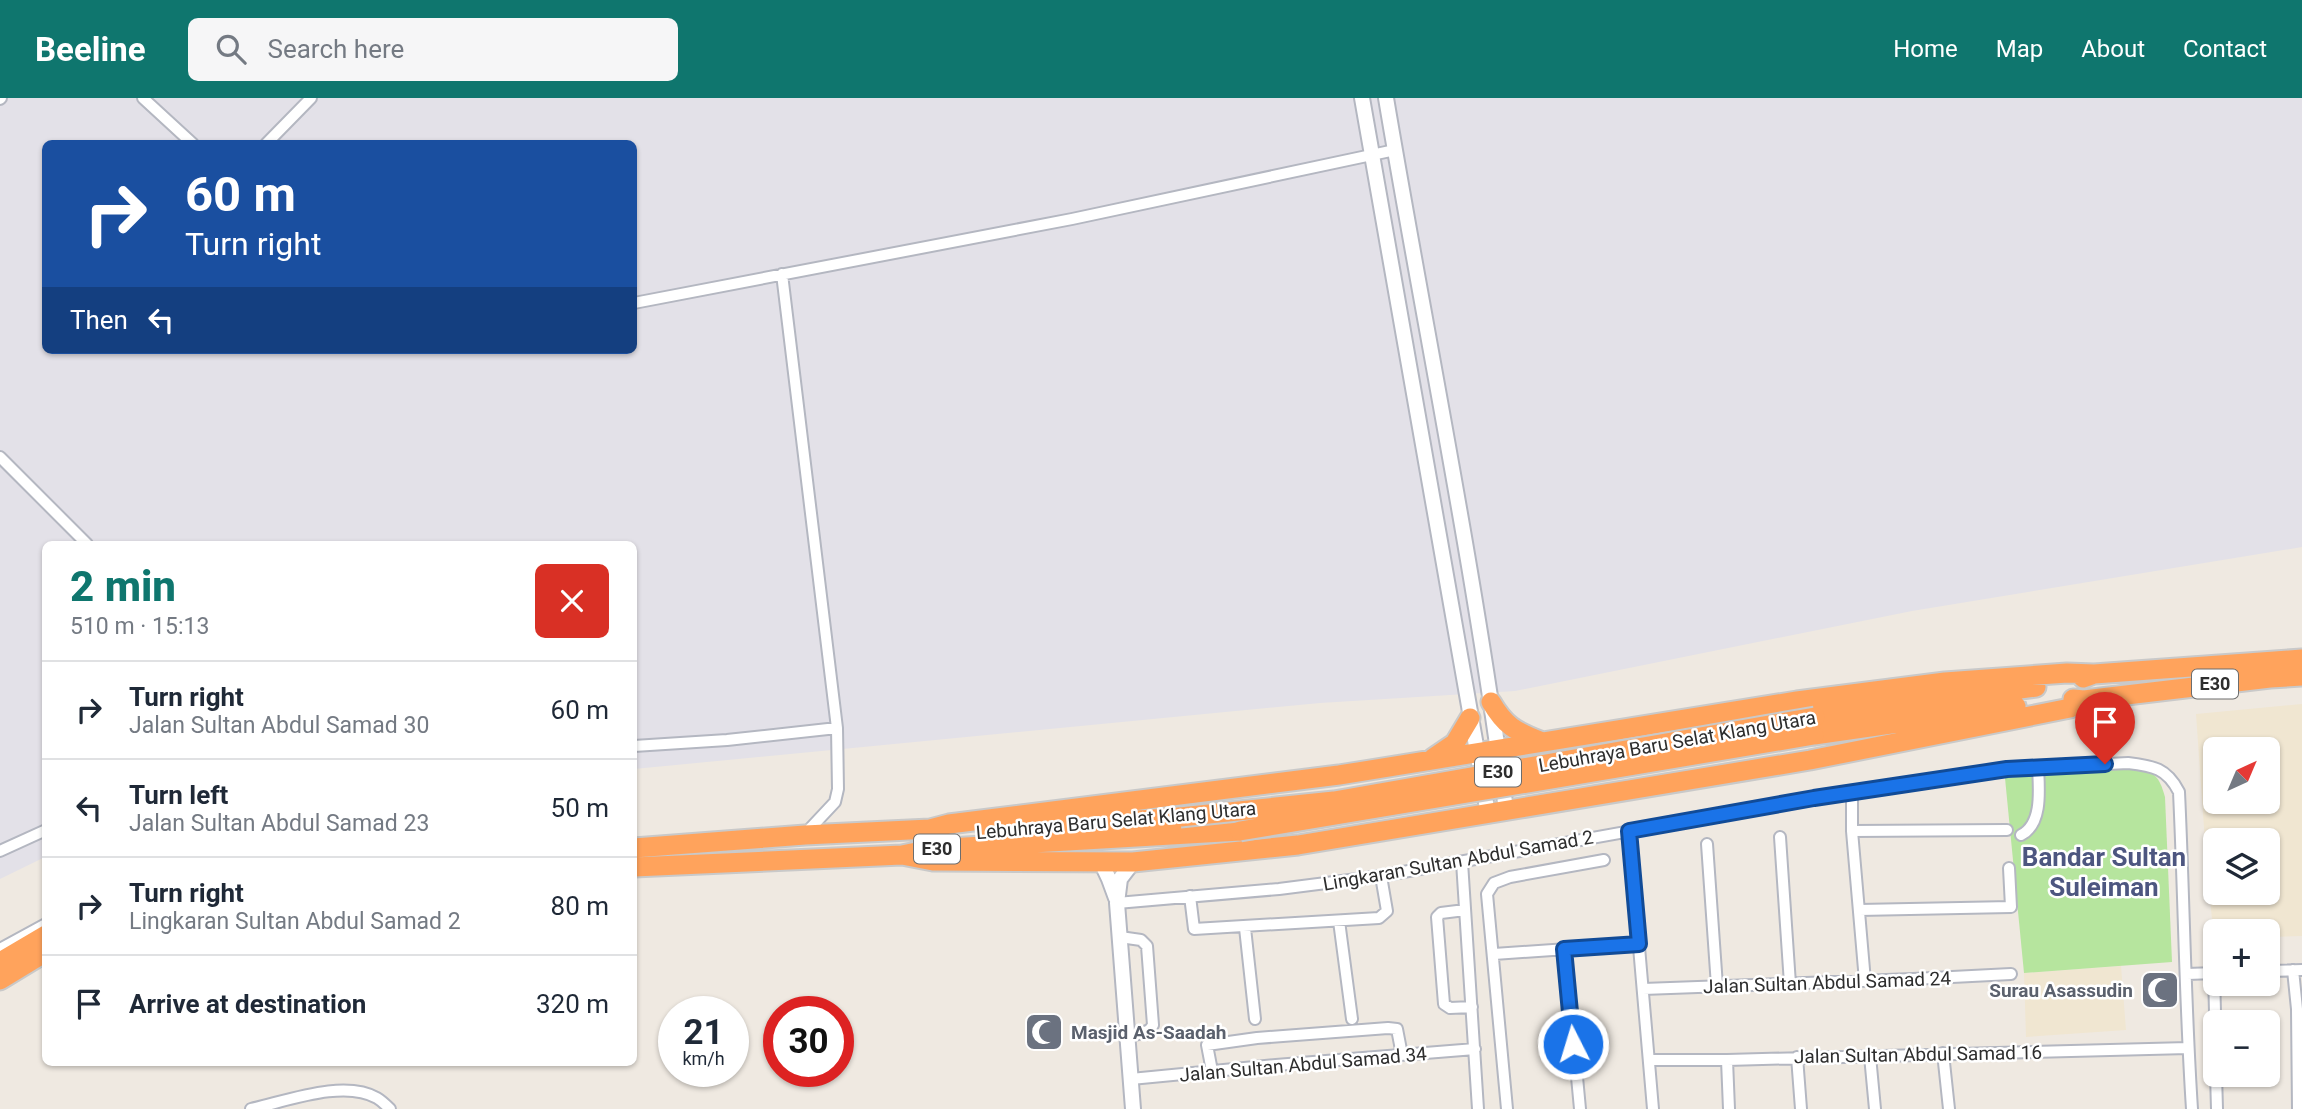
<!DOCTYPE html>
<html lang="en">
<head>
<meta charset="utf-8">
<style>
	body { margin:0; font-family:Roboto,sans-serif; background:#f6f6f7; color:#1f2937; height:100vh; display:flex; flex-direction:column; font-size:26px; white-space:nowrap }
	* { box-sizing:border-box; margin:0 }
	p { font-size:23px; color:#747a83 }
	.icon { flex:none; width:38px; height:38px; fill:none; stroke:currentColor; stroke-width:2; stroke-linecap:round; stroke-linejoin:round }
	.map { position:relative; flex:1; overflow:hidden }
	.drawer { position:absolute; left:42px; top:443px; width:595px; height:525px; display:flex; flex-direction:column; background:#fff; border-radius:10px; box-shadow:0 2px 5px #0004 }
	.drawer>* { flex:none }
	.hud { position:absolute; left:42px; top:42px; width:595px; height:214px; border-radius:10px; box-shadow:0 2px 5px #0004; background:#1a4fa0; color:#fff; overflow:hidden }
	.needle { width:46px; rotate:44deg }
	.fabs { position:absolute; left:2203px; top:639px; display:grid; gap:14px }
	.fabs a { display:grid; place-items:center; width:77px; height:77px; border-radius:10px; background:#fff; box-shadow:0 2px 5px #0004; font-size:35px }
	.speed { position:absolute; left:658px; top:898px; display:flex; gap:14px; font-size:35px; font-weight:700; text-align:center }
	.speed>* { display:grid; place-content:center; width:91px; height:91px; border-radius:50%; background:#fff; box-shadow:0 2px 5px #0004; line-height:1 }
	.speed small { font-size:18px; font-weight:400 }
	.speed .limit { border:10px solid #d22; background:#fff; color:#111 }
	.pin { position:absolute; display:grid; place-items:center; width:60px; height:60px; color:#fff; margin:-72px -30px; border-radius:50% 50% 50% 0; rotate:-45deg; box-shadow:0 0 7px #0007 }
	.pin .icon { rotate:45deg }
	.me { position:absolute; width:77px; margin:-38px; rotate:355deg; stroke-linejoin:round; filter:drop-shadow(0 0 5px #0008) }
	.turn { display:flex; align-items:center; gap:24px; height:147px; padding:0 28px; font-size:32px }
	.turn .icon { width:91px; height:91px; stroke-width:2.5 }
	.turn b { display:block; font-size:49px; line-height:60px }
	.then { display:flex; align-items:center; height:66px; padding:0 28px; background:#0003; gap:14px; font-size:26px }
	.round { display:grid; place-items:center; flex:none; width:74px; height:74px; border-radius:10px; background:#f6f6f7 }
	.overview { display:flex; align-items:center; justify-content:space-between; height:119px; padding:0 28px }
	h1 { font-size:42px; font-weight:800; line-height:52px; color:#0f766e }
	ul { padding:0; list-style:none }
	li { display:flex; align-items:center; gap:21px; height:98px; padding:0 28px; border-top:2px solid #e0e1e3 }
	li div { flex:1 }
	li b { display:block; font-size:26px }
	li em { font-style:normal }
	header { display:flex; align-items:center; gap:42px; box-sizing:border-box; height:98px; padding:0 35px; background:#0f766e; color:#fff }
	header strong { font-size:33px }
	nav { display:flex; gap:38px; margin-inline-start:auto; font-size:24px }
	.search { width:490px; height:63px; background:#f6f6f7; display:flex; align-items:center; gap:18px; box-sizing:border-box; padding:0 24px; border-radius:10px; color:#747a83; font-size:26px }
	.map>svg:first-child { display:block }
	.industrial { fill:#e3e1e8; fill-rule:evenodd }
	.education { fill:#f0e6d1; fill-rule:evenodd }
	.green { fill:#b6e59e }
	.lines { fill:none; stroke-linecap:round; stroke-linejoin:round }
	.street-casing { stroke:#b4b7c1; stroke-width:14 }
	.secondary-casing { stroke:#b4b7c1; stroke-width:18 }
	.highway-casing { stroke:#c9c9c9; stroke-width:23 }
	.street { stroke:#fff; stroke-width:10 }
	.secondary { stroke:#fff; stroke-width:14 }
	.highway { stroke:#ffa35c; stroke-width:19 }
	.highway-bridge-casing { stroke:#c9c9c9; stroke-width:23; stroke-linecap:butt }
	.highway-bridge { stroke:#ffa35c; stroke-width:19 }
	.route-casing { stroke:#114b97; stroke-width:18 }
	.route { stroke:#1a73e8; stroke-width:12 }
	.labels { text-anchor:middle; stroke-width:5; stroke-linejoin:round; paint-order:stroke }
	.shield { fill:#fff; stroke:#6d6d6d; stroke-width:2 }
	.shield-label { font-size:18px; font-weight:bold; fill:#2e2e2e }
	.street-label { font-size:19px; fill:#2e2e2e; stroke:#fff }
	.worship-label { font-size:19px; font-weight:bold; fill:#5b616d; stroke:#fff; text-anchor:end }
	.district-label { font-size:26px; font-weight:bold; fill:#4d5680; stroke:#fff }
</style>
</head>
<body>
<header>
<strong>Beeline</strong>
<div class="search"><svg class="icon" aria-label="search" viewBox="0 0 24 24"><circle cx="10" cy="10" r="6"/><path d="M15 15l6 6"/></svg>Search here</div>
<nav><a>Home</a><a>Map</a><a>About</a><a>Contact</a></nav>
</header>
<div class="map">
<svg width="2302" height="1011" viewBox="0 0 2302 1011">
	<rect width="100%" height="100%" fill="#efe9e1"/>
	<path class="industrial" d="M0 0H2302V449L1912 513 1515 593 1320 605 634 671V446H46L45 759 0 781ZM46 46H634V252H46Z"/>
	<path class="education" d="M2302 606V838L2268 839V833H2216L2214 840 2207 772 2196 616ZM2216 651H2268V704H2216ZM2216 742H2268V794H2216Z
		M2121 868 2126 932 2026 939 2024 875Z"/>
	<path class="green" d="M2134 669C2155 674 2159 678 2165 699L2172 864 2024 875 2005 680Z"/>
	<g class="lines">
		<defs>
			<path id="street" d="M143 0 193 46
				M0 1 1 0
				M266 46 311 0
				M782 176 837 630 838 691 835 704 805 736
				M634 205 1072 121 1395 52
				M0 359 87 446
				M634 648 727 642 837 630
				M1852 694V733L1865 883
				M1629 733 1653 1011
				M1852 733 2007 732
				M2021 737C2043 726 2039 691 2038 669
				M1780 739 1790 886
				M1707 746 1717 888
				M0 753 46 732
				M1462 764 1478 1011
				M1190 798 1194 831 1379 820 1387 813 1381 778
				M1117 805 1279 791 1381 778 1814 700 2007 671 2128 665C2153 668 2167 670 2179 694 2184 800 2185 906 2192 1011
				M1465 812 1441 815 1437 819 1444 906 1450 910 1472 909
				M1859 812 2011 809 2009 770
				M1339 823 1352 921
				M1245 830 1255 921
				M1120 839 1141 842 1147 848 1153 927C1149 936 1136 936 1127 938
				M0 851 46 826
				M1565 851 1580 1011
				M1494 856 1639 846
				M2293 872 2297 911 2298 1011
				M2268 873 2302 872
				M2214 875 2216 953
				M2187 876 2216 875
				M1643 891 1913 881 2011 876
				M1943 955 1949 1011
				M1870 958 1875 1011
				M1797 959 1801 1011
				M1649 962H1727L2188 950
				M1727 962 1729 1011
				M1212 973 1207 947 1257 940 1388 930 1397 931 1402 957
				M2216 976 2217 1011
				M1131 981 1276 967 1475 951
				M251 1011C287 1003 344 981 377 1000 382 1003 386 1007 390 1011
				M1507 1011 1487 796 1494 785 1510 779 1604 762"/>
			<path id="secondary" d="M1362 0 1488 716
				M1386 0C1426 237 1475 473 1506 712
				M1100 762 1109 781 1116 800
				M1133 1011 1117 805 1120 781 1133 764"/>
			<path id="highway" d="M2083 580 2094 576 2302 561
				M2073 601 2084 602 2270 580 2302 578
				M1491 604C1505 628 1515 633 1540 643
				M1815 619 2036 589
				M1814 637 2016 608
				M1433 660 1455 645 1470 620
				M930 731 949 726 1339 677 1797 603 1945 584 2067 575 2094 576
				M990 733 1180 719
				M634 750 805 737 930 731 940 733
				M902 757 933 763 1133 764 1298 747 1810 662 2070 610 2084 602
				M634 769 902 757 931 751 1240 733
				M0 864 46 837
				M0 882 46 854"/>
		</defs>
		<use href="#street" class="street-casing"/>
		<use href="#secondary" class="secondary-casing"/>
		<use href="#highway" class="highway-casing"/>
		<use href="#street" class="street"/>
		<use href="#secondary" class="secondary"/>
		<use href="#highway" class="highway"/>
		<defs>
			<path id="highway-bridge" d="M1180 719 1334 703 1815 619
				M1240 733 1814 637"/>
		</defs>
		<use href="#highway-bridge" class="highway-bridge-casing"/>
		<use href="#highway-bridge" class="highway-bridge"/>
	</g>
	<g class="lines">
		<defs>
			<path id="route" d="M1573 946 1564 851 1639 846 1629 733 1814 700 2007 671 2105 666"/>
		</defs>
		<use href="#route" class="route-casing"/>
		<use href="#route" class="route"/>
	</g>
	<defs>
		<symbol id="mosque-square" viewBox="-11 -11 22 22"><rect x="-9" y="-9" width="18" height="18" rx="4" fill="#6b7280" stroke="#fff"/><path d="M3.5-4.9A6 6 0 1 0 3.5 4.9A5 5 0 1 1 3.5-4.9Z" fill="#fff"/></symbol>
	</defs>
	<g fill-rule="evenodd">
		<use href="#mosque-square" x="2138" y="870" width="44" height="44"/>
		<use href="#mosque-square" x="1022" y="912" width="44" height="44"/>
	</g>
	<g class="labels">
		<g class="shield">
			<rect x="2192" y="571.5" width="46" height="29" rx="5"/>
			<rect x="1475" y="659.5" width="46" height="29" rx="5"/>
			<rect x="914" y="736.5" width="46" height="29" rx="5"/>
		</g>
		<g class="shield-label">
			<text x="2215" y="592">E30</text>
			<text x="1498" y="680">E30</text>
			<text x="937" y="757">E30</text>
		</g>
		<g class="street-label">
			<text transform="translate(1677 643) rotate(-10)" y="7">Lebuhraya Baru Selat Klang Utara</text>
			<text transform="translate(1116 722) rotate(-5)" y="7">Lebuhraya Baru Selat Klang Utara</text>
			<text transform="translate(1458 762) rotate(-10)" y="7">Lingkaran Sultan Abdul Samad 2</text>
			<text transform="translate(1827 884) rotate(-2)" y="7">Jalan Sultan Abdul Samad 24</text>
			<text transform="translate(1918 956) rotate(-1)" y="7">Jalan Sultan Abdul Samad 16</text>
			<text transform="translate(1303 966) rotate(-5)" y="7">Jalan Sultan Abdul Samad 34</text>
		</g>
		<g class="worship-label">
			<text x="2133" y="899">Surau Asassudin</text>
			<text x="1071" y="941" text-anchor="start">Masjid As-Saadah</text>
		</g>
		<g class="district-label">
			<text x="2104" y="768">Bandar Sultan<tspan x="2104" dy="30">Suleiman</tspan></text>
		</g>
	</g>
</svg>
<div class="fabs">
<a><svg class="needle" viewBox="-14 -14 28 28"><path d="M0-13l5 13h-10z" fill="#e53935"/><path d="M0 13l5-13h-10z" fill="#747a83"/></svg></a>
<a><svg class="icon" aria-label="layers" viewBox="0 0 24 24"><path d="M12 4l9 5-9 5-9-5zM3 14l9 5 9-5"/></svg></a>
<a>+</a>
<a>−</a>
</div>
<div class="speed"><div>21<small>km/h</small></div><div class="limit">30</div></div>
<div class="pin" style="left:2105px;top:666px;background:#d93025"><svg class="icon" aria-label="arrive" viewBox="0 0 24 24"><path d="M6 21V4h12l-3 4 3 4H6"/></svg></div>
<svg class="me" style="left:1573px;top:946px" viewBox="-20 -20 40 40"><circle r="17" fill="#1a73e8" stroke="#fff" stroke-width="3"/><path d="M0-11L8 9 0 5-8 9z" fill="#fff"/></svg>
<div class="hud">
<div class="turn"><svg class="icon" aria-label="right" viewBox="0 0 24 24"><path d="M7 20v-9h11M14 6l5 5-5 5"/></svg><div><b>60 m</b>Turn right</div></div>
<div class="then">Then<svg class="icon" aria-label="left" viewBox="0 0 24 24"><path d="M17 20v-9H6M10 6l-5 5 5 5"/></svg></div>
</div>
<section class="drawer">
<div class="overview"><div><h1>2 min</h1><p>510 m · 15:13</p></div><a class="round" style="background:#d93025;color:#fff"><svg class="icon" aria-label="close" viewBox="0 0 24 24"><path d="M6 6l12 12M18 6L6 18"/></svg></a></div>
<ul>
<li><svg class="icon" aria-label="right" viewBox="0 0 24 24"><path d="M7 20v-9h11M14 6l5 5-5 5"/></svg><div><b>Turn right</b><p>Jalan Sultan Abdul Samad 30</p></div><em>60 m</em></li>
<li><svg class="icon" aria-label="left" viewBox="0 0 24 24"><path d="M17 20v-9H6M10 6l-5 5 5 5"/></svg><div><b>Turn left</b><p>Jalan Sultan Abdul Samad 23</p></div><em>50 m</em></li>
<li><svg class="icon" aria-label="right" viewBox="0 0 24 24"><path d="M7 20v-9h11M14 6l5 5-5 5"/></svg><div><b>Turn right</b><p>Lingkaran Sultan Abdul Samad 2</p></div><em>80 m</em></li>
<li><svg class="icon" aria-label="arrive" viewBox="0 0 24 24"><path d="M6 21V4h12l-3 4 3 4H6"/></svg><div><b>Arrive at destination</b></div><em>320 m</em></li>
</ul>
</section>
</div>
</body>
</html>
